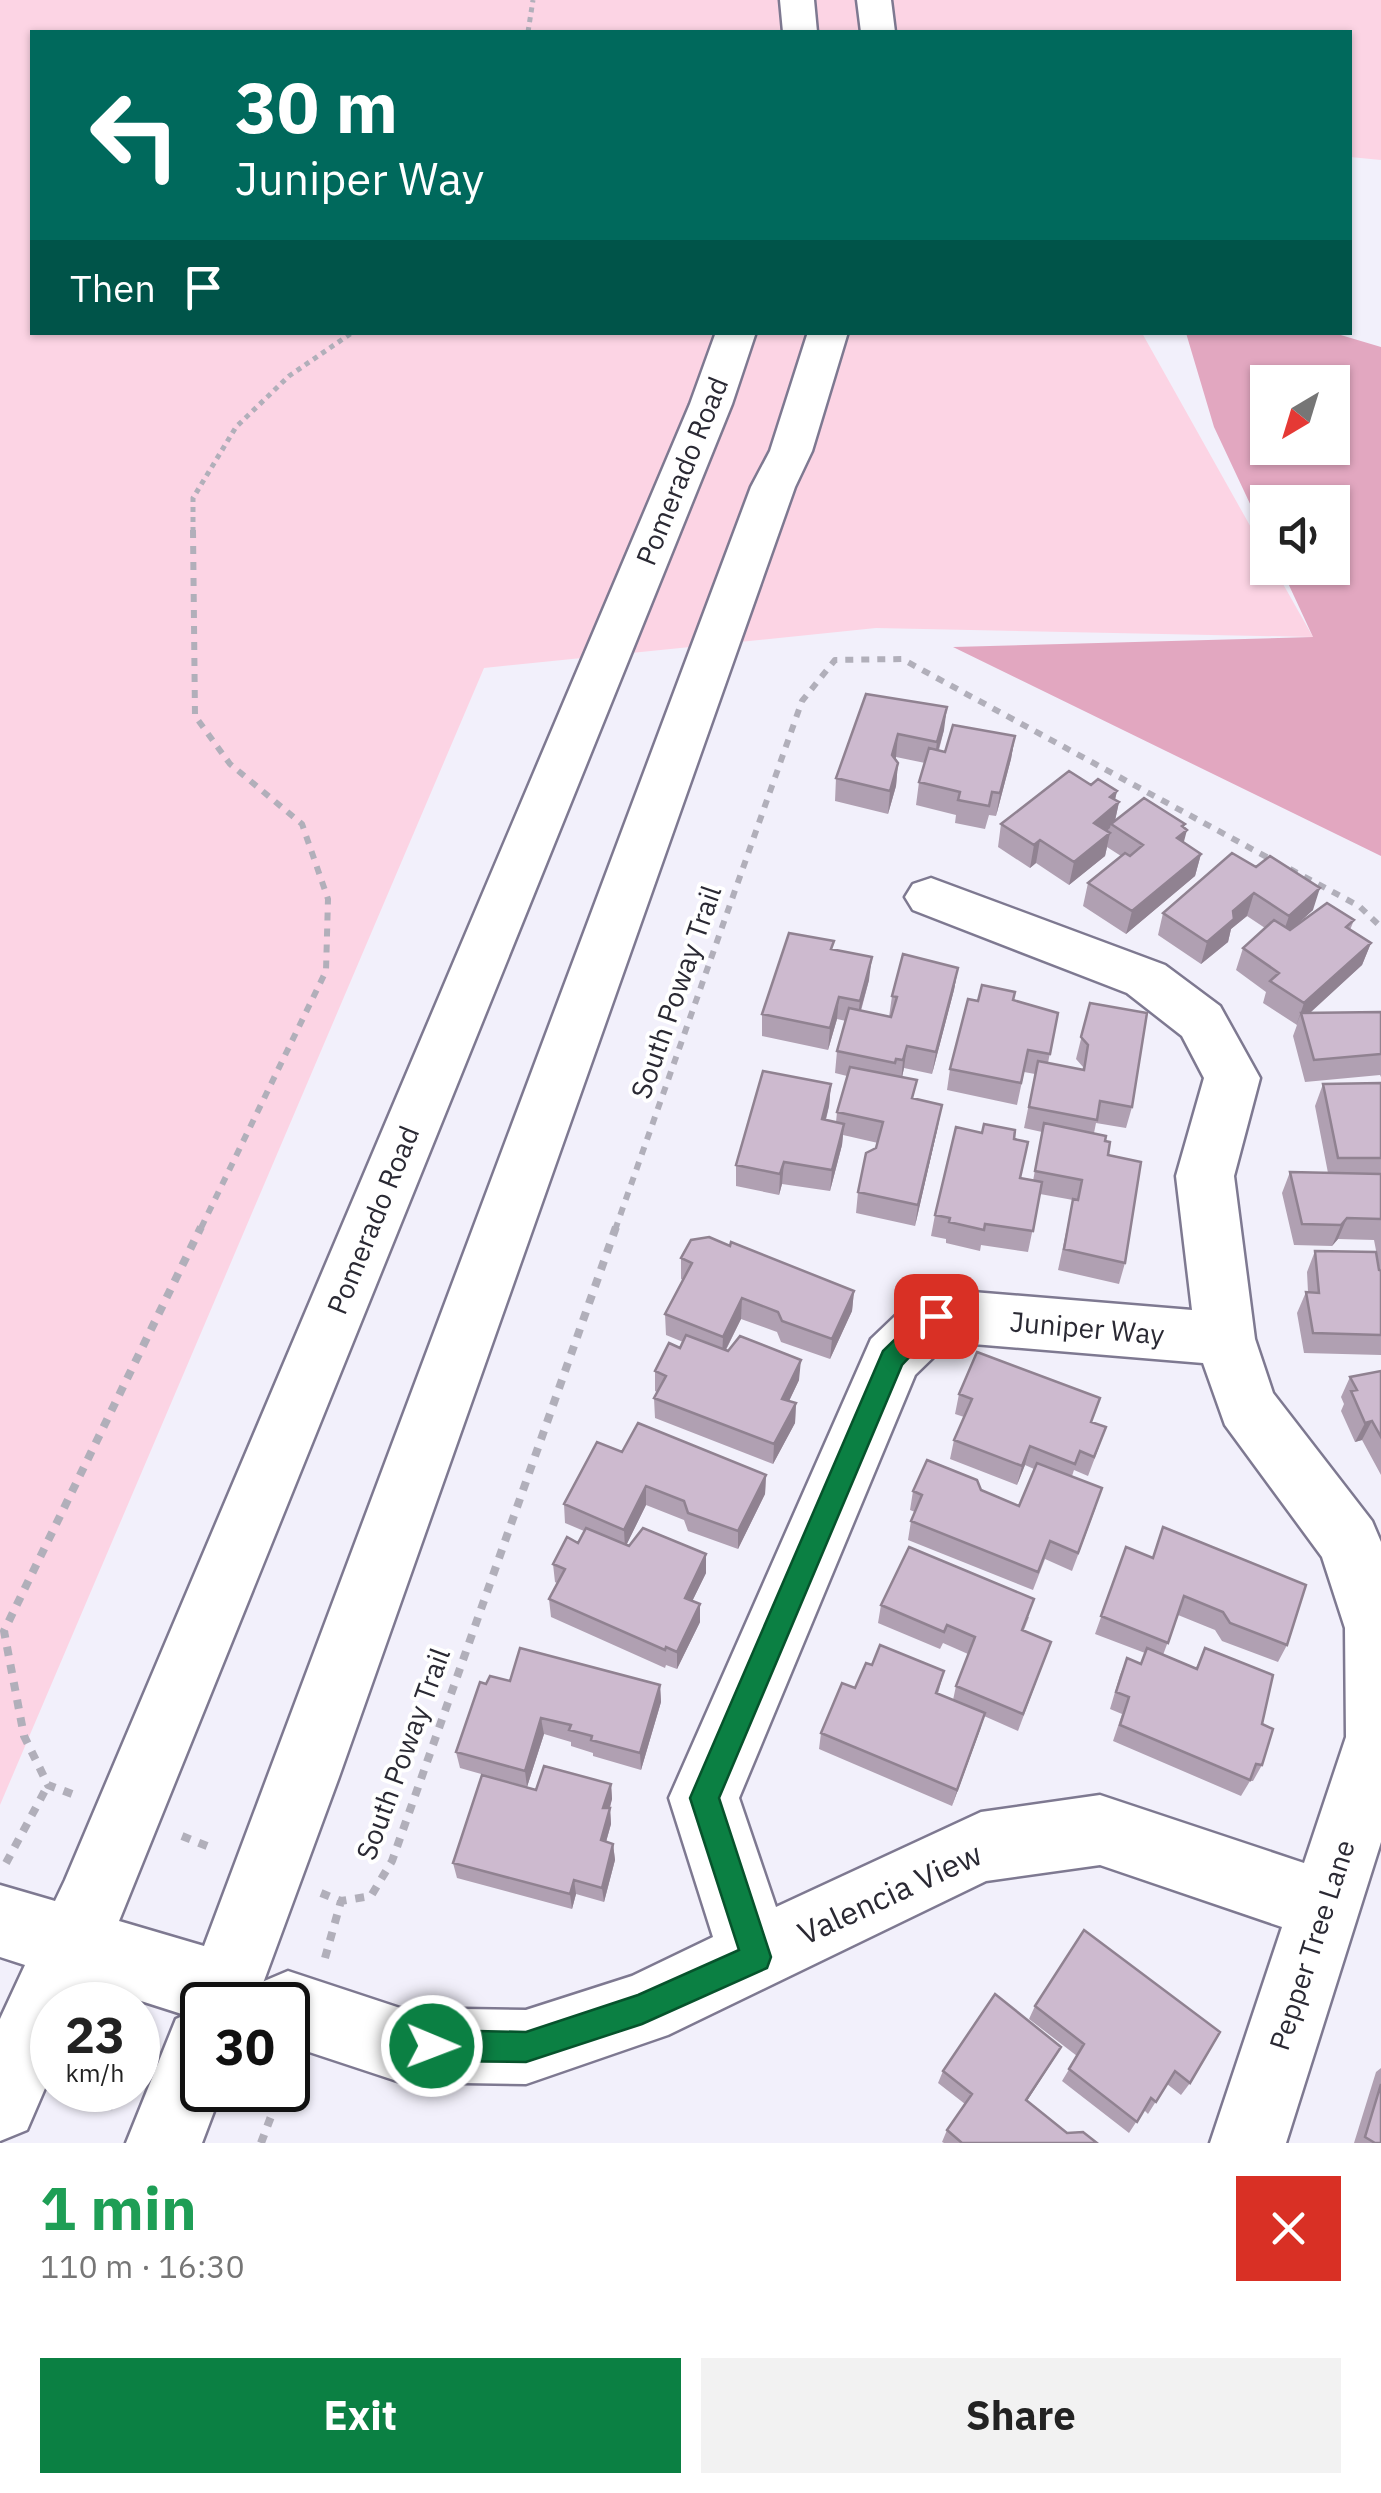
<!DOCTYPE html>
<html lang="en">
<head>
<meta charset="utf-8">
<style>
	body { margin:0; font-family:"IBM Plex Sans",sans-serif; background:#f2f2f2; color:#222; height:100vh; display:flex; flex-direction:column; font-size:38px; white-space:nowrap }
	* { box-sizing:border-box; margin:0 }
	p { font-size:32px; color:#767676 }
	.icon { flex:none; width:55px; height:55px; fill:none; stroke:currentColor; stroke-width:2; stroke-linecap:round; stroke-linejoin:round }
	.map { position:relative; height:2143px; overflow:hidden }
	.side { display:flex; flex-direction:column; background:#fff; flex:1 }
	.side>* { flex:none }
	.top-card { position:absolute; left:30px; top:30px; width:1322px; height:305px; border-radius:0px; box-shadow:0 2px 8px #0004; background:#00695c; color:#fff; overflow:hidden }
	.needle { width:65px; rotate:218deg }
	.buttons { position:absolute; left:1250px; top:365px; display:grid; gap:20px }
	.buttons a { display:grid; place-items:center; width:100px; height:100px; border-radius:0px; background:#fff; box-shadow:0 2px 8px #0004; font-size:50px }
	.speed { position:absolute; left:30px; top:1982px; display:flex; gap:20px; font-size:50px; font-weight:700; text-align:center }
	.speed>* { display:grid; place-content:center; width:130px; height:130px; border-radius:50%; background:#fff; box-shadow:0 2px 8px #0004; line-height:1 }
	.speed small { font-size:25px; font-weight:400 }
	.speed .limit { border:5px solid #111; border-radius:15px; background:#fff; color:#111 }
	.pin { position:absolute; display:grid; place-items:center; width:85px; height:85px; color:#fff; margin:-42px; border-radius:20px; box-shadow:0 5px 15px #0006 }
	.me { position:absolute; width:110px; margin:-55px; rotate:91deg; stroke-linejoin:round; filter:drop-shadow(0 0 8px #0008) }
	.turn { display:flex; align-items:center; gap:35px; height:210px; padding:0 40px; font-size:45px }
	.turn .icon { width:130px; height:130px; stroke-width:2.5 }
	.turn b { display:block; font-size:70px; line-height:85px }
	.then { display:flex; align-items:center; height:95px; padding:0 40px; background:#0003; gap:20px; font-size:38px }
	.round { display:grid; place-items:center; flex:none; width:105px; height:105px; border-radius:0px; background:#f2f2f2 }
	.head { display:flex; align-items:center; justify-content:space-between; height:170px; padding:0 40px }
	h1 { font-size:60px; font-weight:800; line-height:75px; color:#1e9e55 }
	.primary-button { display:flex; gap:20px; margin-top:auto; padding:20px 40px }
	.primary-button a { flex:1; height:115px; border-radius:0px; background:#0b8043; color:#fff; font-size:40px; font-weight:800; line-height:115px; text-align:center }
	.primary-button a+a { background:#f2f2f2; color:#222 }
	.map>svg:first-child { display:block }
	.green { fill:#fcd4e4 }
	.forest { fill:#e2a7c0; fill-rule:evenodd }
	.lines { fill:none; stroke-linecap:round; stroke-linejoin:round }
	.minor-casing { stroke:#7e7991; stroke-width:5 }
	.major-casing { stroke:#7e7991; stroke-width:5 }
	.path-far2 { stroke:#b1afba; stroke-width:5; stroke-dasharray:5 5; stroke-linecap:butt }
	.path-far1 { stroke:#b1afba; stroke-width:6; stroke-dasharray:8 8; stroke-linecap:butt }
	.path { stroke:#b1afba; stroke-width:8; stroke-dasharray:9 9; stroke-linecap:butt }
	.minor { fill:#fff; fill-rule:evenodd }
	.major { fill:#fff; fill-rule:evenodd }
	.wall { fill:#b0a0b2 }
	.shaded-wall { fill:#908291 }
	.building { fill:#cdbacf; stroke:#908291; stroke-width:2.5 }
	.route { fill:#0b8043; stroke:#07532c; stroke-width:2.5 }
	.labels { text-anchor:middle; stroke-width:8; stroke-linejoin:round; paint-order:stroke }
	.street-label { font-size:28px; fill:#2a2933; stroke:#fff }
	.near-street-label { font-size:32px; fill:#2a2933; stroke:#fff }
</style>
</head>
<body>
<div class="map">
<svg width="1381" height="2143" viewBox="0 0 1381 2143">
	<rect width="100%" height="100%" fill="#f2f0fb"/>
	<path class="green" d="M0 0H1381V160L1350 157V32H32V332L1142 333 1267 556 1268 568H1274L1313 637 876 628 484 668 0 1805Z"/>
	<path class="forest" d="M1186 333H1334L1381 347V856L953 647 1313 637 1281 568H1332V502H1268L1267 540 1214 427ZM1268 382H1332V448H1268Z"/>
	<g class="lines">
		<defs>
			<path id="minor" d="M931 878 1165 965 1220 1006 1260 1078 1234 1176 1255 1339 1273 1393 1372 1521 1381 1542V1842L1286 2143H1210L1282 1927 1100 1865 986 1881 668 2035 526 2084 400 2082 288 2045V2005H252L262 1982 288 1971 400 2008 526 2010 632 1976 713 1937 669 1798 871 1339 915 1297 936 1289 1192 1310 1176 1176 1204 1078 1182 1036 1127 993 913 910 905 897 913 884ZM949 1342 1203 1363 1225 1425 1322 1557 1345 1628 1346 1737 1304 1863 1100 1795 981 1812 776 1907 739 1798 915 1375Z"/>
			<path id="major" d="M780 0H814L817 32H783Z
				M857 0H891L895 32H861Z
				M716 332H756L732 404 119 1921 204 1946 751 487 770 451 808 332H848L812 451 795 487 339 1777 255 2005H202V2090H222L202 2143H126L176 2019 185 2015 91 1985 82 2005H52V2072L27 2130 0 2141V2019L25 1965 0 1957V1885L55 1901 65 1880 690 404Z"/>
		</defs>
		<use href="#minor" class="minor-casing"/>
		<use href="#major" class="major-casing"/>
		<path class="path-far2" d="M528 32 533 0
			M193 532V498L236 427 289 376 353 332"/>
		<path class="path-far1" d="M193 530 195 716 230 764 302 824 328 899 326 971 200 1230
			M1290 869 1359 906 1381 927
			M615 1230 802 701 835 660 902 659 1274 861"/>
		<path class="path" d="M72 1794 48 1785 24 1736 4 1631 201 1227
			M182 1836 212 1848
			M6 1863 48 1785
			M321 1893 341 1901 371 1896 392 1861 616 1227
			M325 1958 341 1901
			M69 2097 116 2107
			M261 2143 281 2090"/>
		<use href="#minor" class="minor"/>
		<use href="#major" class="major"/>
	</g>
	<path class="wall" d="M866 694 944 730 939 750 945 752 1015 736 1011 759 996 816 989 815 985 829 955 823 956 815 916 805 919 782 925 763 896 757 895 759 898 763 896 786 888 814 835 801 836 778Z
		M1091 785 1117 791 1115 800 1119 802 1115 821 1184 828V842L1201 854 1195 876 1126 934 1083 906 1088 883 1121 856 1107 847 1105 856 1069 885 1036 863 1030 868 998 847 1001 824Z
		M1232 853 1313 910 1293 928 1354 920 1350 930 1371 943 1362 965 1310 1013 1381 1012V1077L1380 1075 1305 1082 1293 1036 1297 1025 1263 1003 1266 992 1236 970 1243 948 1265 928 1247 916 1231 929 1228 942 1201 964 1158 935 1163 913Z
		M833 950 869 980 861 1011 889 1017 892 996 958 968 954 990 932 1074 904 1068 902 1077 914 1099 938 1126 915 1226 856 1213 858 1192 878 1143 843 1135 842 1145 830 1191 782 1184 779 1195 736 1186V1165L831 1084 829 1106 826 1120 836 1122 837 1112 847 1076 835 1073 837 1051 846 1021 837 1019 828 1050 762 1036V1014Z
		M1014 1000 1058 1013 1048 1063 1082 1070 1083 1067 1076 1059 1090 1003 1132 1107 1126 1128 1096 1123 1094 1133 1105 1141 1108 1155 1125 1263 1119 1284 1058 1270 1073 1200 1040 1194 1028 1252 981 1245 980 1251 946 1243V1239L931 1236 935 1215 1014 1139 1020 1178 1033 1181 1042 1132 1024 1128 1035 1074 1024 1072 1017 1105 947 1090 950 1069 978 1001Z
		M1381 1083V1355L1304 1353 1297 1313 1306 1292H1308L1307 1272 1315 1251 1380 1271 1374 1240 1338 1239 1332 1246 1294 1245 1282 1193 1290 1172 1328 1173 1315 1106 1323 1084Z
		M681 1258 854 1291 852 1311 830 1359 781 1342 777 1332 741 1319 726 1350 799 1380 789 1401 796 1403 795 1423 773 1464 655 1418 654 1398 657 1392 655 1391V1371L680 1348 683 1342 666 1335 665 1314 683 1280 681 1279Z
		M1381 1371V1475L1362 1440 1355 1442 1341 1411 1344 1404 1341 1397 1350 1377Z
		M959 1394 1092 1422 1099 1447 1088 1476 1074 1470 1072 1476 1096 1507 1072 1571 1045 1559 1033 1590 908 1540 911 1521 915 1512 910 1510 913 1491 981 1490 1019 1506 1034 1469 1025 1465 1017 1485 950 1459 954 1440 964 1417 955 1414Z
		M622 1452 766 1475 765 1494 738 1549 688 1531 684 1520 646 1505 626 1545 706 1573 692 1601 700 1622 677 1669 666 1665 665 1668 551 1617 549 1599 557 1583 555 1582 553 1564 578 1543 584 1531 565 1523 564 1504Z
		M1126 1547 1287 1645 1278 1662 1222 1641 1215 1630 1178 1615 1163 1655 1196 1668 1205 1648 1262 1724V1765L1253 1781H1250L1241 1796 1113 1741 1122 1714 1110 1709 1120 1675 1127 1658 1141 1664 1145 1653 1095 1634Z
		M881 1605 1029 1617 1024 1630 1051 1642 1018 1731 984 1716 952 1806 819 1749 821 1733 872 1665 944 1671 938 1694 953 1700 956 1686 968 1654 943 1643 940 1649 878 1623Z
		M510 1681 660 1685 661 1702 641 1770 593 1756V1753L571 1746V1742L544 1734 527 1787 460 1768 456 1752 486 1684Z
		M611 1784 612 1799 610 1808 611 1824 606 1842 613 1844 615 1860 604 1902 576 1894 572 1909 457 1878 453 1863 536 1790Z
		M1084 1930 1190 2083 1181 2095 1167 2084 1148 2114 1144 2110 1129 2133 1062 2081 1077 2056 1029 2019 1035 2006Z
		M1061 2047 1027 2101 1067 2133 1097 2143H944L942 2142 947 2130 965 2104 938 2083 943 2071Z
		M1381 2068V2143H1354L1376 2072Z"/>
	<path class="shaded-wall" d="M947 707 944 730 934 765 937 742Z
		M898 734 896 757 889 778 892 755Z
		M1015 736 1011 759 996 816 1000 793Z
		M898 763 896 786 888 814 890 791Z
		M1117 791 1113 807 1119 802 1114 825 1111 824 1110 828 1089 846 1094 823 1110 797Z
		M1185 824 1182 834 1187 830 1181 853 1172 861 1182 826Z
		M1110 833 1105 856 1069 885 1074 862Z
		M1040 840 1036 863 1030 868 1034 845Z
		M1201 854 1195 876 1126 934 1132 911Z
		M1320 888 1313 910 1281 939 1289 916Z
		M1254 893 1247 916 1231 929 1228 942 1201 964 1207 942 1233 911Z
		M1371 943 1362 965 1302 1020 1301 1013 1296 1026 1304 1003Z
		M872 957 869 980 857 1023 860 1001Z
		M958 968 954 990 932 1074 936 1052Z
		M839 997 837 1019 828 1050 830 1028Z
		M907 1046 904 1068 901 1082 903 1060Z
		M831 1084 829 1106 820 1141 822 1119Z
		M942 1105 938 1126 915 1226 918 1205Z
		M844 1124 842 1145 830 1191 832 1170Z
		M784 1162 782 1184 779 1195 780 1174Z
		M1347 1218 1338 1239 1332 1246 1341 1225Z
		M854 1291 852 1311 830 1359 832 1339Z
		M742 1298 741 1319 722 1357 723 1337Z
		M801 1360 799 1380 781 1418 782 1399Z
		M796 1403 795 1423 773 1464 774 1444Z
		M1372 1421 1362 1440 1355 1442 1365 1423Z
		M1030 1446 1025 1465 1017 1485 1022 1466Z
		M766 1475 765 1494 738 1549V1531Z
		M646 1486V1505L625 1548 624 1530Z
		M706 1554V1573L685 1616V1598Z
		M700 1604V1622L677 1669V1652Z
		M660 1685 661 1702 641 1770 640 1753Z
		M985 1713 980 1730 952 1806 957 1790Z
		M541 1718 544 1734 527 1787 525 1771Z
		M611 1784 612 1799 605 1823 603 1808Z
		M610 1808 611 1824 602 1856 601 1840Z
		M613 1844 615 1860 604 1902 602 1888Z
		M574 1880 576 1894 572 1909 570 1894Z
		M1061 2047 1054 2059 1020 2111 1026 2100Z"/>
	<path class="building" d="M866 694 947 707 937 742 898 734 892 755 898 763 890 791 836 778Z
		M953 725 1015 736 1000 793 992 792 989 806 958 800 960 792 919 782 929 748 945 752Z
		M1069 771 1091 785 1098 779 1117 791 1110 797 1119 802 1094 823 1110 833 1074 862 1040 840 1034 845 1001 824Z
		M1144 798 1185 824 1182 826 1187 830 1177 838 1201 854 1132 911 1088 883 1125 853 1130 856 1143 845 1111 824Z
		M1232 853 1256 867 1270 856 1320 888 1289 916 1254 893 1233 911 1234 919 1207 942 1163 913Z
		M1327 903 1354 920 1346 927 1371 943 1304 1003 1270 981 1279 973 1243 948 1274 920 1290 930Z
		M789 933 834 941 831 949 872 957 860 1001 839 997 830 1028 762 1014Z
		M903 954 958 968 936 1052 907 1046 903 1060 896 1059 895 1063 837 1051 849 1008 891 1017 897 997 892 996Z
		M982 985 1015 992 1013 1000 1058 1013 1050 1054 1028 1050 1021 1083 950 1069 968 999 978 1001Z
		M1090 1003 1147 1013 1132 1107 1100 1101 1097 1120 1029 1107 1038 1061 1084 1070 1088 1045 1081 1037Z
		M1381 1012V1054L1314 1060 1301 1013Z
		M850 1067 917 1080 912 1098 942 1105 918 1205 858 1192 866 1153 876 1148 883 1122 837 1112Z
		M763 1071 831 1084 822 1119 844 1124 832 1170 784 1162 780 1174 736 1165Z
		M1381 1083V1158H1338L1323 1084Z
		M1044 1123 1106 1136 1105 1141 1110 1142 1108 1155 1141 1162 1125 1263 1064 1249 1073 1199 1078 1200 1082 1180 1035 1171Z
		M984 1124 1015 1130 1014 1139 1028 1142 1020 1178 1042 1182 1033 1231 985 1224 984 1230 949 1222 950 1218 935 1215 956 1127 982 1133Z
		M1290 1172 1381 1174V1219L1347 1218 1341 1225 1302 1224Z
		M709 1237 730 1246 731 1242 854 1291 832 1339 782 1321 778 1312 742 1298 723 1337 665 1314 692 1263 681 1258 691 1240Z
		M1315 1251 1376 1252 1379 1270 1381 1271V1335L1313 1333 1306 1292 1319 1293Z
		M686 1335 728 1351 740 1336 801 1360 782 1399 796 1403 774 1444 654 1398 666 1376 655 1371 669 1343 680 1348Z
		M977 1352 1100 1398 1091 1422 1106 1427 1094 1457 1080 1451 1075 1464 1030 1446 1022 1466 954 1440 972 1399 959 1394Z
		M1381 1371V1437L1372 1421 1365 1423 1351 1391 1357 1390 1350 1377Z
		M638 1423 766 1475 738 1531 688 1513 684 1501 646 1486 624 1530 564 1504 597 1442 622 1452Z
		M927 1460 977 1480 981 1490 1019 1506 1037 1463 1102 1488 1078 1553 1050 1541 1038 1572 911 1521 922 1495 913 1491Z
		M1163 1527 1306 1585 1287 1645 1230 1623 1223 1612 1184 1596 1168 1643 1101 1616 1126 1547 1153 1558Z
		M586 1528 629 1546 643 1528 706 1554 685 1598 700 1604 677 1652 666 1647 665 1650 549 1599 565 1569 553 1564 567 1537 578 1543Z
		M909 1547 1034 1599 1022 1630 1051 1642 1023 1714 956 1686 975 1637 947 1625 944 1632 881 1605Z
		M880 1645 944 1671 936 1693 985 1713 957 1790 821 1733 842 1683 855 1688 866 1663 872 1665Z
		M520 1648 660 1685 640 1753 591 1740 592 1736 569 1730 571 1725 541 1718 525 1771 456 1752 480 1682 486 1684 490 1676 510 1681Z
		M1147 1648 1197 1669 1205 1648 1273 1675 1262 1724 1273 1729 1262 1765 1256 1764 1250 1780 1120 1725 1129 1697 1116 1692 1127 1658 1141 1664Z
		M544 1766 611 1784 603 1808H610L601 1840 613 1844 602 1888 574 1880 570 1894 453 1863 482 1775 536 1790Z
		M1084 1930 1220 2032 1190 2083 1175 2071 1156 2102 1151 2098 1137 2122 1069 2069 1084 2044 1035 2006Z
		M995 1994 1061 2047 1026 2100 1067 2133 1083 2132 1097 2143H962L947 2130 972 2094 943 2071Z
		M1381 2084V2143H1375L1365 2137Z"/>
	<path class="route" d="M936 1305 945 1308 948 1316 902 1365 719 1798 771 1957 767 1968 642 2024 526 2062 432 2061 421 2056 416 2046 421 2035 432 2030 526 2032 638 1995 739 1950 690 1798 883 1351 927 1308Z"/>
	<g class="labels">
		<g class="street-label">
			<text transform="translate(682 471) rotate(-68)" y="10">Pomerado Road</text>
			<text transform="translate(676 992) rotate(-71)" y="10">South Poway Trail</text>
			<text transform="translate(373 1220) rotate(-68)" y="10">Pomerado Road</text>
			<text transform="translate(1087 1328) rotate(5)" y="10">Juniper Way</text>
			<text transform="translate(403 1754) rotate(-70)" y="10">South Poway Trail</text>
			<text transform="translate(1312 1945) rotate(-72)" y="10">Pepper Tree Lane</text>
		</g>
		<g class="near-street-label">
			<text transform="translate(890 1894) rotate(-25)" y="11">Valencia View</text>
		</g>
	</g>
</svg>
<div class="buttons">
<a><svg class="needle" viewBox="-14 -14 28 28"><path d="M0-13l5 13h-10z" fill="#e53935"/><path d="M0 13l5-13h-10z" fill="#767676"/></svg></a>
<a><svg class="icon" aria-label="sound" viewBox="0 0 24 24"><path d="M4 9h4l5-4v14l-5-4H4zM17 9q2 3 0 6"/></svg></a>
</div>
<div class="speed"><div>23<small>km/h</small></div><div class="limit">30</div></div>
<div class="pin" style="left:936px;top:1316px;background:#d93025"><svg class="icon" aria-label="arrive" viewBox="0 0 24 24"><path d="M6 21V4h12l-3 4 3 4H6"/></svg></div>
<svg class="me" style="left:432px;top:2046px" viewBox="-20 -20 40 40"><circle r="17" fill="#0b8043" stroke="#fff" stroke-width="3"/><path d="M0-11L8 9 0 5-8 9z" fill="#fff"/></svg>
<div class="top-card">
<div class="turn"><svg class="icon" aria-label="left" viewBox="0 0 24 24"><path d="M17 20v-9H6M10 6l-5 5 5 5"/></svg><div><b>30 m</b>Juniper Way</div></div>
<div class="then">Then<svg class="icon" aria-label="arrive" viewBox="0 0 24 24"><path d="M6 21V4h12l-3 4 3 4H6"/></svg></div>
</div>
</div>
<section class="side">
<div class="head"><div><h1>1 min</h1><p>110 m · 16:30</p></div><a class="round" style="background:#d93025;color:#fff"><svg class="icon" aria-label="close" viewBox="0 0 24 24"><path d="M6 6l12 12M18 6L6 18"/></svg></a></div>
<div class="primary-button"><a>Exit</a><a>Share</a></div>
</section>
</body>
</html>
